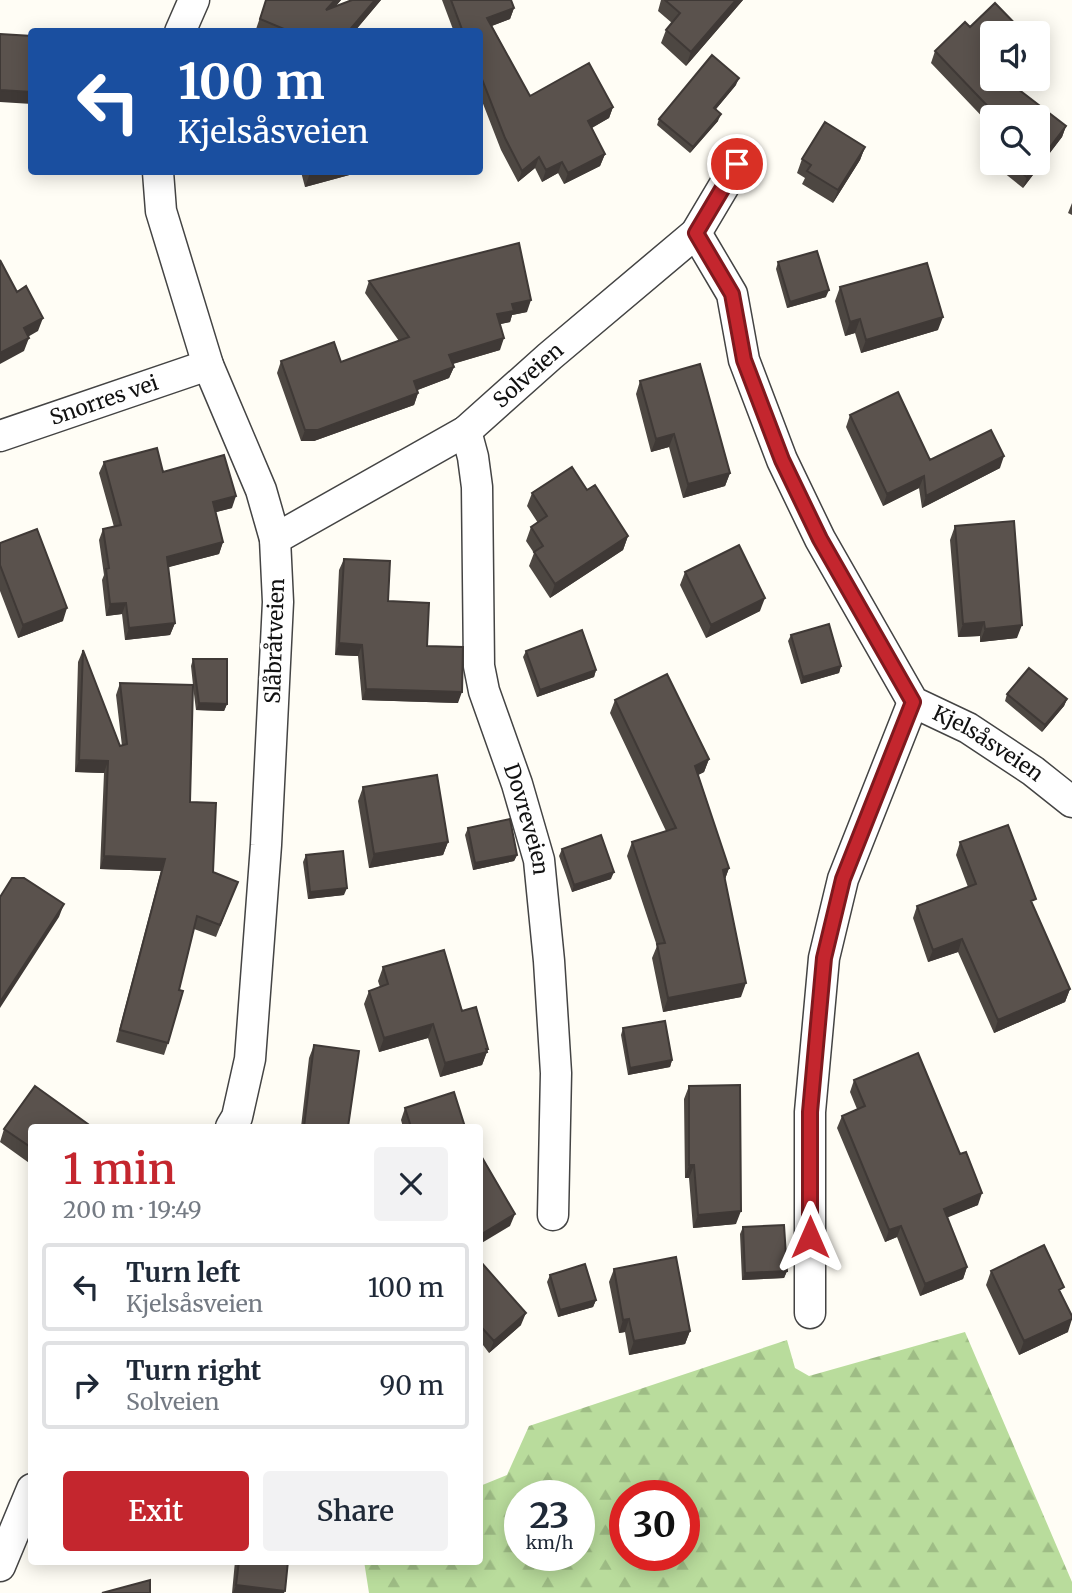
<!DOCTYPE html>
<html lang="en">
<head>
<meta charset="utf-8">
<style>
	body { margin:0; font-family:Merriweather,serif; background:#f2f2f3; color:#1f2937; height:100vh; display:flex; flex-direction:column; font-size:26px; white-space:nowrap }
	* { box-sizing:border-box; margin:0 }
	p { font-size:23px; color:#747a83 }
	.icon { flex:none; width:38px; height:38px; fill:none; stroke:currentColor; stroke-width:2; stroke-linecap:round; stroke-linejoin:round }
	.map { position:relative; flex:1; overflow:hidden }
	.side { position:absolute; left:28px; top:1124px; width:455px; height:441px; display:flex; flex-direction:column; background:#fff; border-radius:7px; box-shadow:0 4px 18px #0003 }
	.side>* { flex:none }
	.hud { position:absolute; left:28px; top:28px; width:455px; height:147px; border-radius:7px; box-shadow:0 4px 18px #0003; background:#1a4fa0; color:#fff; overflow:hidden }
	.fabs { position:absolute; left:980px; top:21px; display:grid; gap:14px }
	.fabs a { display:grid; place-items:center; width:70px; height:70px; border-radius:7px; background:#fff; box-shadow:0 4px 18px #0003; font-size:35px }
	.speed { position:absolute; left:504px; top:1480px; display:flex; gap:14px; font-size:35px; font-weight:700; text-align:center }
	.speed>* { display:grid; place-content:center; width:91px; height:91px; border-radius:50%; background:#fff; box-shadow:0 4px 18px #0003; line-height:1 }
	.speed small { font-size:18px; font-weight:400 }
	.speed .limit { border:10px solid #d22; background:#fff; color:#111 }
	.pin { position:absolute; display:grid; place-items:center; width:60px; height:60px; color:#fff; margin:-30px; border:4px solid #fff; border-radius:50%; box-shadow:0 2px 7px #0007 }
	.me { position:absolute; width:77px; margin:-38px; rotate:0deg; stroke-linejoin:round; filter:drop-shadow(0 0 5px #0008) }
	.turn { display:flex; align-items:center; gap:24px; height:147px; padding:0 35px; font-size:32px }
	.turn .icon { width:91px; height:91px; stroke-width:2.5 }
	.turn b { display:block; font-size:49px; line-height:60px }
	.round { display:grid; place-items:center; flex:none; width:74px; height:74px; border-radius:7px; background:#f2f2f3 }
	.headline { display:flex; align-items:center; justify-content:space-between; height:119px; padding:0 35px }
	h1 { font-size:42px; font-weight:600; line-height:52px; color:#c4262e }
	.button { display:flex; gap:14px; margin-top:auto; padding:14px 35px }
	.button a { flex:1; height:80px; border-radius:7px; background:#c4262e; color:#fff; font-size:28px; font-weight:600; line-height:80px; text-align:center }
	.button a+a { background:#f2f2f3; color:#1f2937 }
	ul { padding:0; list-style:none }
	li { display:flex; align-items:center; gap:21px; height:88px; margin:0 14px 10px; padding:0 21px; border:4px solid #e0e1e3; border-radius:7px }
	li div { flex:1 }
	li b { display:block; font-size:26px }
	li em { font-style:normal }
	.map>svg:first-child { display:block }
	.forest { fill:url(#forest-firs); fill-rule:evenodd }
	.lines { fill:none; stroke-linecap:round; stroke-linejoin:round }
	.minor-casing { stroke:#444; stroke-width:33 }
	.minor { stroke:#fff; stroke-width:30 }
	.wall { fill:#4d4742 }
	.shaded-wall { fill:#3f3936 }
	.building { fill:#5a524d; stroke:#3f3936; stroke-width:2 }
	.route-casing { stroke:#7f191e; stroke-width:18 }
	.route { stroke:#c4262e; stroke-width:12 }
	.labels { text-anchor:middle; stroke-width:7; stroke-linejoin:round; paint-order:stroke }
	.street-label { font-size:21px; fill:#111; stroke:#fff }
</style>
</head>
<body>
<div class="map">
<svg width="1072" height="1593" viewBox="0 0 1072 1593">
	<defs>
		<pattern id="forest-firs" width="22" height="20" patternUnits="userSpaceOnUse" patternTransform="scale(1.75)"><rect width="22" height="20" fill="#b9dc9c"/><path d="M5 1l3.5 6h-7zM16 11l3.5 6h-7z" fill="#9ebc85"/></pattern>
	</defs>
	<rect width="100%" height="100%" fill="#fffdf5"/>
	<path class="forest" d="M965 1332 1072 1582V1593H369L364 1561H480V1486L507 1475 529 1426 787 1340 795 1368 809 1376ZM520 1496H579V1556H520ZM625 1496H684V1556H625Z"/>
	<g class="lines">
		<defs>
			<g id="minor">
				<path d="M180 32 194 0"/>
				<path d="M158 172 161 211 208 365 261 490 275 539 278 602 266 845 250 1059 237 1117 231 1127"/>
				<path id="s1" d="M696 233 732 294 744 360 782 460 820 539 913 702 968 728 1033 771 1072 802"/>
				<path id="s2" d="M466 431 473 457 477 487 479 666 484 691 517 784 539 860 549 961 556 1073 553 1215"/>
				<path id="s3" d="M0 436 208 365"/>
				<path id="s4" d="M275 539 466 431 550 356 696 233 737 164"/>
				<path d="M810 1313V1112L824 958 843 879 913 702"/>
				<path d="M0 1566 32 1489"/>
			</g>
		</defs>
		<use href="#minor" class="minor-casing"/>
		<use href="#minor" class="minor"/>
	</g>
	<path class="wall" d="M266 0H341L336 6 352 0H381L354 32H255Z
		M442 0H511L514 8 510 19 492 26 530 96 613 107 609 118 592 128 605 154 600 166 564 184 558 173 542 182 535 168 518 182 501 150 480 96V32H454Z
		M661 0H743L686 66 661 43 666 30 672 23 658 11Z
		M970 27 992 33 1012 85 1066 126 1062 137 1023 188 998 168 1000 163H1038V117H992V127L931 63 935 51Z
		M736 85 716 109 718 121 690 153 657 125 659 119Z
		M865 147 860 160 833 203 802 184 805 178 797 173 802 159Z
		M301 172H354L353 174 305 187Z
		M1072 203V215L1068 213Z
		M778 262 826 297 787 308 776 269Z
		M369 281 527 312 512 315 510 322 500 324V350L453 364 454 367 449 378 417 390 418 393 414 405 314 441H301L277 373 281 361 341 362 399 341 365 293Z
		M840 287 938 330 861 353 855 333 845 336 835 301Z
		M640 381 730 473 725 486 683 498 669 447 651 452 636 394Z
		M850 415 930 460 1000 468 922 508 919 488 883 506 846 427Z
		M104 462 163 472 232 508 216 512 223 542 219 554 168 567 175 623 170 635 125 640 122 614 106 616 102 580 104 575 99 540 103 529 114 527 99 473Z
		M587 490 628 536 623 550 550 598 529 566 534 553 526 541 531 527 538 523 527 506 532 493Z
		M955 526 1017 638 980 642V636L958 637 950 540Z
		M0 543 63 621 18 638 0 591Z
		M344 559 388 601 427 646 458 703 362 700 358 656 335 655 339 570Z
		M685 572 760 611 706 638 680 585Z
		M791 635 841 666 839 673 801 684 788 641Z
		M83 650 120 746H122L116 695 120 683 193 685 191 666 193 659 227 704 224 711 196 710 193 686 190 802 213 872 238 882 216 937 194 929 179 990 168 1043 164 1055 116 1042 161 871 100 869 104 773 75 772 78 662Z
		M526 651 596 670 594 677 537 697 523 657Z
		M1007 694 1067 699 1064 706 1042 732 1005 701Z
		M615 700 709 759 704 772 698 775 729 868 725 879 741 997 663 1012 652 958 657 946 627 856 632 842 666 831 610 713Z
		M363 787 448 842 443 855 369 868 358 801Z
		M468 828 517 855 514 861 473 870 465 835Z
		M960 842 1033 906 1070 989 1065 1002 994 1033 958 952 928 962 913 918 917 906 968 887 956 855Z
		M562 849 611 879 572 892 559 856Z
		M306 855 344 895 308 899 303 862Z
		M383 967 462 1011 488 1049 482 1065 440 1077 428 1038 379 1052 364 1004 369 991 380 987 378 981Z
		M623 1028 672 1060 670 1067 628 1075 621 1035Z
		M314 1045 348 1127H301L309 1058Z
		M854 1080 978 1205 947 1217 967 1267 963 1279 920 1296 897 1237 885 1242 837 1128 842 1116 857 1109 850 1092Z
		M689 1086 736 1224 693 1228 689 1178H685L684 1099Z
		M405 1108 465 1127H403L401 1120Z
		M32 1127V1165L0 1142 4 1129Z
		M743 1227 787 1271 784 1278 742 1280 740 1234Z
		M480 1261 521 1325 489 1353 480 1341Z
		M614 1269 690 1331 685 1344 629 1355 625 1332 619 1333 609 1282Z
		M991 1271 1068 1332 1019 1355 986 1285Z
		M550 1275 596 1300 593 1307 558 1317 547 1282Z
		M235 1561H288L284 1593H232Z"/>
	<path class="shaded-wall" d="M335 0H341L321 23 326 10Z
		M375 0H381L354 32H348Z
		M736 0H743L686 66 691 52Z
		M514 8 510 19 483 29 487 18Z
		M739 78 736 85 711 115 714 108Z
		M0 90 32 92V104L0 102Z
		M613 107 609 118 584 132 588 121Z
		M721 114 718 121 690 153 693 147Z
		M1066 126 1062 137 1023 188 1027 177Z
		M865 147 860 160 833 203 838 190Z
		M605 154 600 166 564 184 568 173Z
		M539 157 535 168 518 182 522 171Z
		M562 162 558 173 542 182 546 170Z
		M317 172H354L353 174 305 187 310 173Z
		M829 290 826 297 787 308 790 302Z
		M531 300 527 312 512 315 510 322 492 326 497 314 512 304Z
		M943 317 938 330 861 353 866 340Z
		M43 318 38 331 19 342 24 328Z
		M860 319 855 333 845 336 850 322Z
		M29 338 24 351 0 364V353Z
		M504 338 500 350 445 366 449 355Z
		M454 367 449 378 410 393 414 381Z
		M418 393 414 405 314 441H301L305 430Z
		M674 434 669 447 651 452 656 439Z
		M1004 456 1000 468 922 508 926 496Z
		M730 473 725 486 683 498 688 484Z
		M924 476 919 488 883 506 887 494Z
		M236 496 232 508 209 514 213 502Z
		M628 536 623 550 550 598 555 584Z
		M223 542 219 554 162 569 167 557Z
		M765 598 760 611 706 638 711 625Z
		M126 603 122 614 106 616 110 604Z
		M67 608 63 621 18 638 23 625Z
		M984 622 980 636 958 637 963 624Z
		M175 623 170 635 125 640 129 628Z
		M1022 625 1017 638 980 642 985 629Z
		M339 643 362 645 358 656 335 655Z
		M841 666 839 673 801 684 803 677Z
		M596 670 594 677 537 697 540 690Z
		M366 689 462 692 458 703 362 700Z
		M1067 699 1064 706 1042 732 1045 725Z
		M199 703 227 704 224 711 196 710Z
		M709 759 704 772 690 779 695 766Z
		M79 760 108 761 104 773 75 772Z
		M448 842 443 855 369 868 374 854Z
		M517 855 514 861 473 870 475 863Z
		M104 856 165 859 161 871 100 869Z
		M729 868 724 882 723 870Z
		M614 872 611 879 572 892 574 885Z
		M347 888 344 895 308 899 310 892Z
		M64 904 59 917 0 1008V1002Z
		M962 939 958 952 928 962 933 950Z
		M746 983 741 997 663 1012 668 998Z
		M1070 989 1065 1002 994 1033 998 1020Z
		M433 1024 428 1038 379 1052 384 1038Z
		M488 1049 482 1065 440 1077 445 1063Z
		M672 1060 670 1067 628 1075 630 1068Z
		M689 1165H694L689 1178H685Z
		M982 1193 978 1205 939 1221 944 1209Z
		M741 1211 736 1224 693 1228 698 1215Z
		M515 1214 510 1226 480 1244V1235Z
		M901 1226 897 1237 885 1242 889 1230Z
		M967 1267 963 1279 920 1296 925 1284Z
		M787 1271 784 1278 742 1280 745 1273Z
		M596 1300 593 1307 558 1317 560 1310Z
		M526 1313 521 1325 489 1353 494 1341Z
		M629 1319 625 1332 619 1333 623 1320Z
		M1072 1319 1068 1332 1019 1355 1024 1341Z
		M690 1331 685 1344 629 1355 634 1341Z
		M236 1585 285 1591 284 1593H233Z"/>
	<path class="building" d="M266 0H335L326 10 352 0H375L348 32H291L260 19Z
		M451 0H511L514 8 487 18 530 96 589 63 613 107 588 121 605 154 568 173 562 162 546 170 539 157 522 171 505 138 480 74V32H463Z
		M665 0H736L691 52 666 30 680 13Z
		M995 3 1024 33H992V79H1012L1009 82 1066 126 1027 177 1009 163H1038V117H998L935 51 965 22 970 27Z
		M0 34 32 36V92L0 90Z
		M712 55 739 78 714 108 721 114 693 147 659 119Z
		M825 122 865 147 838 190 807 171 811 165 802 159Z
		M519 243 531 300 512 304 514 311 497 314 504 338 449 355 454 367 414 381 418 393 318 430H305L281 361 334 342 341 362 409 337 369 281Z
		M817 251 829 290 790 302 778 262Z
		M0 260 17 292 26 286 43 318 24 328 29 338 0 353Z
		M927 263 943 317 866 340 860 319 850 322 840 287Z
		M700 364 730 473 688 484 674 434 656 439 640 381Z
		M898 392 930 460 991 430 1004 456 926 496 924 476 887 494 850 415Z
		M157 448 163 472 224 455 236 496 213 502 223 542 167 557 175 623 129 628 126 603 110 604 106 569 109 568 103 529 121 525 104 462Z
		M572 467 587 490 595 485 628 536 555 584 534 552 543 546 531 527 547 516 532 493Z
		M1014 521 1022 625 985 629 984 622 963 624 955 526Z
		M37 529 67 608 23 625 0 565V543Z
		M739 545 765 598 711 625 685 572Z
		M344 559 390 561 388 601 429 603 427 646 463 647 462 692 366 689 362 645 339 643Z
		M829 624 841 666 803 677 791 635Z
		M582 630 596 670 540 690 526 651Z
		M83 650 120 746 127 744 120 683 193 685 190 802 216 803 213 872 238 882 220 925 197 916 179 990 183 991 168 1043 120 1030 165 859 104 856 108 761 79 760Z
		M193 659H227V704L199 703Z
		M1029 668 1067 699 1045 725 1007 694Z
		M667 674 709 759 695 766 729 868 723 870 746 983 668 998 657 944 665 943 632 842 676 828 615 700Z
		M437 775 448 842 374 854 363 787Z
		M510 819 517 855 475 863 468 828Z
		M1008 825 1036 899 1031 901 1070 989 998 1020 962 939 933 950 917 906 976 884 960 842Z
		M601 835 614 872 574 885 562 849Z
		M343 851 347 888 310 892 306 855Z
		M12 878H24L64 904 0 1002V897Z
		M444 950 462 1011 476 1007 488 1049H486L487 1052 445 1063 433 1024 384 1038 369 991 388 984 383 967Z
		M665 1021 672 1060 630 1068 623 1028Z
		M314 1045 359 1051 348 1127H304Z
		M918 1053 960 1154 966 1152 982 1193 944 1209 967 1267 925 1284 901 1226 889 1230 842 1116 865 1106 854 1080Z
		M740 1085 741 1211 698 1215 694 1165H689V1086Z
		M35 1086 92 1127H32V1148L4 1129Z
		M454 1092 465 1127H411L405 1108Z
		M480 1154 515 1214 480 1235Z
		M784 1225 787 1271 745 1273 743 1227Z
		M1044 1245 1064 1287 1059 1290 1072 1316V1319L1024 1341 991 1271Z
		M676 1257 690 1331 634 1341 629 1319 623 1320 614 1269Z
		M480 1261 526 1313 494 1341 483 1329 480 1332Z
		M585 1264 596 1300 560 1310 550 1275Z
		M239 1561H288L285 1591 236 1585Z
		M150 1580V1593H102Z"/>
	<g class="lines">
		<defs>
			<path id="route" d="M737 164 696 233 732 294 744 360 782 460 820 539 913 702 843 879 824 958 810 1112V1237"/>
		</defs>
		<use href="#route" class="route-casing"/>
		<use href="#route" class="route"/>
	</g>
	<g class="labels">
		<g class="street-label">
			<text dy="7" stroke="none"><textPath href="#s4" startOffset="303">Solveien</textPath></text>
			<text dy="7" stroke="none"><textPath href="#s3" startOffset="110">Snorres vei</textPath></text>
			<text transform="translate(275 641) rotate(-88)" y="7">Slåbråtveien</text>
			<text dy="7" stroke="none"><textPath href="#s1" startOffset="606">Kjelsåsveien</textPath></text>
			<text dy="7" stroke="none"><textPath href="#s2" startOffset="397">Dovreveien</textPath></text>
		</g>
	</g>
</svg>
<div class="fabs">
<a><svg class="icon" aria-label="sound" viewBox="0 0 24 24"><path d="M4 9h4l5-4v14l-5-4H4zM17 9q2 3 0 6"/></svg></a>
<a><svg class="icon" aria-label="search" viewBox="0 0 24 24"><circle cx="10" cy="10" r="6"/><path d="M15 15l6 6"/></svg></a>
</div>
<div class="speed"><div>23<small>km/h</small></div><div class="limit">30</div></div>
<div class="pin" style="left:737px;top:164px;background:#d93025"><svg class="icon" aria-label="arrive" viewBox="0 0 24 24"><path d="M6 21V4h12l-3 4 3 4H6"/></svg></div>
<svg class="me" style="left:810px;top:1237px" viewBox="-20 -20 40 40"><path d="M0-17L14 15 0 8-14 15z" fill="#c4262e" stroke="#fff" stroke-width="4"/></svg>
<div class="hud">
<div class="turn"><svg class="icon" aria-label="left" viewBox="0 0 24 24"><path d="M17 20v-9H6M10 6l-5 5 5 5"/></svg><div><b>100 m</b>Kjelsåsveien</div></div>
</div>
<section class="side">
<div class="headline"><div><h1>1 min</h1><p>200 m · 19:49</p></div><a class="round"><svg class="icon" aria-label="close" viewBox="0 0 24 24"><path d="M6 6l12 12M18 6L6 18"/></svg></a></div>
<ul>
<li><svg class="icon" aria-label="left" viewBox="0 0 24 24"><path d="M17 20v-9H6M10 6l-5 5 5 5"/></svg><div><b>Turn left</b><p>Kjelsåsveien</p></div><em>100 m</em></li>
<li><svg class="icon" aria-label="right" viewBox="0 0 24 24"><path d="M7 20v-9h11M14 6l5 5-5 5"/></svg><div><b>Turn right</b><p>Solveien</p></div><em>90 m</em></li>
</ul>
<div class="button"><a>Exit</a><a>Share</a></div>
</section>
</div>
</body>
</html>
